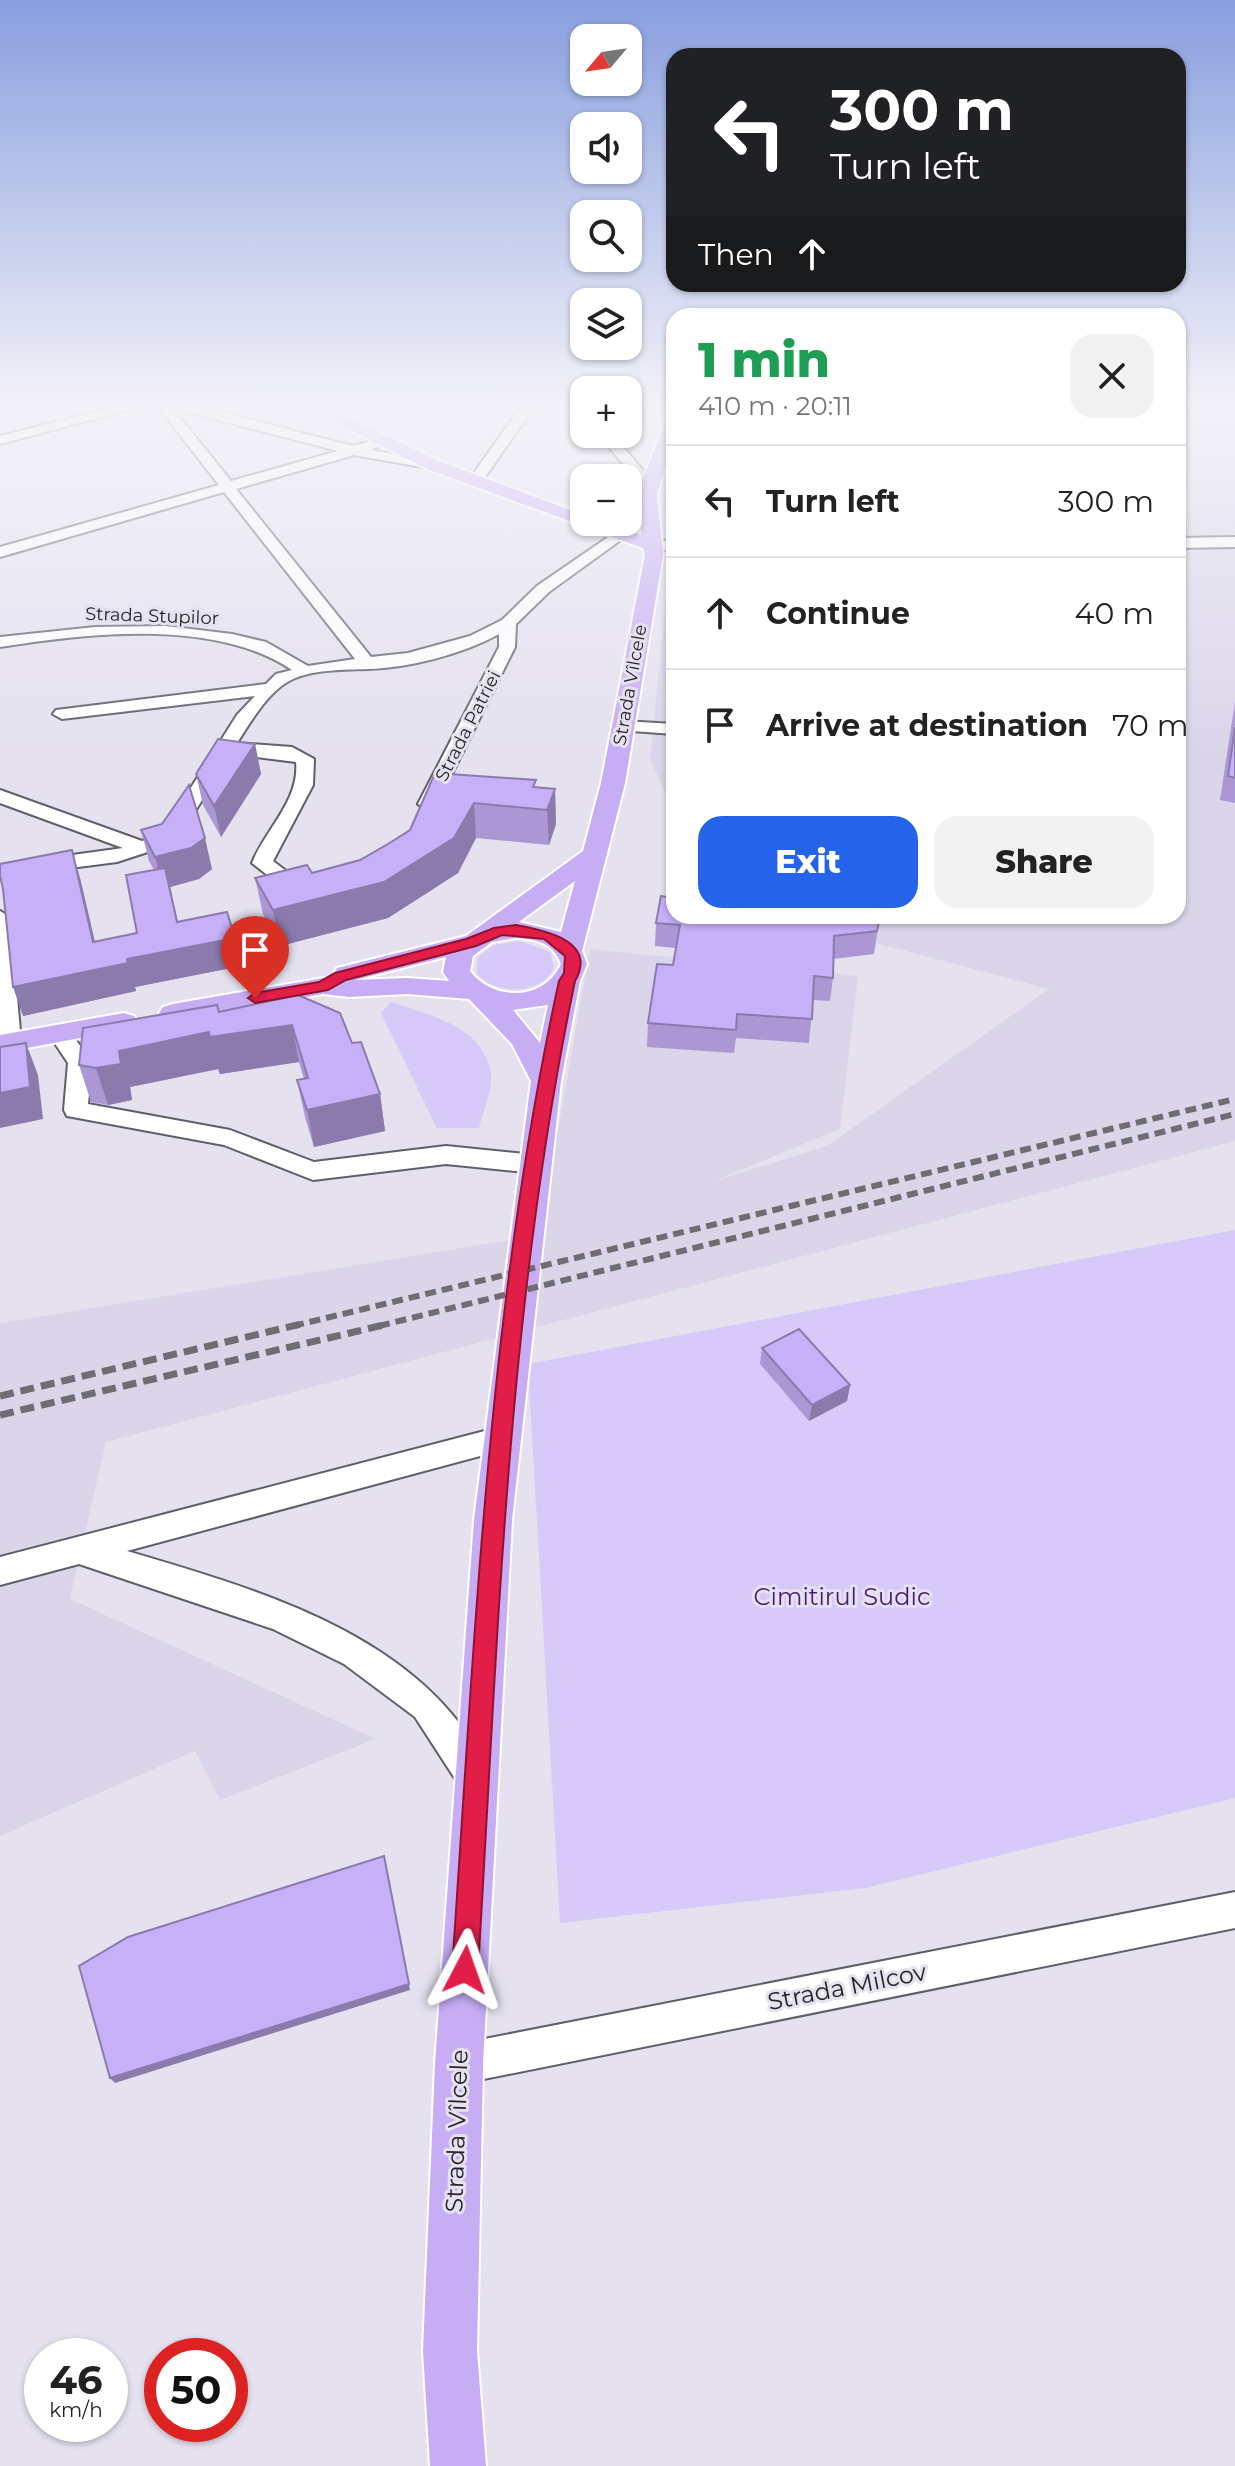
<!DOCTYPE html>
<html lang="en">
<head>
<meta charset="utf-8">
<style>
	body { margin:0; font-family:Montserrat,sans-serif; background:#f2f2f2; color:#222; height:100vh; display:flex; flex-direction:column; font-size:30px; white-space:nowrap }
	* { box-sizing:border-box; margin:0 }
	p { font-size:26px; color:#767676 }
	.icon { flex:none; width:44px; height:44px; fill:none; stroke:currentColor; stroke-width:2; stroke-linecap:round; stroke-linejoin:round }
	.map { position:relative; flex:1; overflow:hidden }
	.sheet { position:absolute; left:666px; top:308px; width:520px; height:616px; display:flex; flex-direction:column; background:#fff; border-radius:24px; box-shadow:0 2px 6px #0004 }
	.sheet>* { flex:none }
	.hud { position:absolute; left:666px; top:48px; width:520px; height:244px; border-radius:24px; box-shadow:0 2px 6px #0004; background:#202124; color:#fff; overflow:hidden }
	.needle { width:52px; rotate:241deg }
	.fabs { position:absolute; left:570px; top:24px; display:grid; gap:16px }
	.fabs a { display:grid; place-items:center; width:72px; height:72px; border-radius:16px; background:#fff; box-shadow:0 2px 6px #0004; font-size:40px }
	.speed { position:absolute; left:24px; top:2338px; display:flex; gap:16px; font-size:40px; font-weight:700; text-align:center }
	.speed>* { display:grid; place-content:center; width:104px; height:104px; border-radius:50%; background:#fff; box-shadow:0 2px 6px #0004; line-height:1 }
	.speed small { font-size:20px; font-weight:400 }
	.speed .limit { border:12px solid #d22; background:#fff; color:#111 }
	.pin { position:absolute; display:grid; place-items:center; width:68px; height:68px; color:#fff; margin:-82px -34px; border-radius:50% 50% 50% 0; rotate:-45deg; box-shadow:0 0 8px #0007 }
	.pin .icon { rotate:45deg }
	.me { position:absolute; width:88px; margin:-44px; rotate:4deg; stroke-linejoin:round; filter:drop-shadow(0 0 6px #0008) }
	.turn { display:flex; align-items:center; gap:28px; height:168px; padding:0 32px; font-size:36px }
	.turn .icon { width:104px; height:104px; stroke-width:2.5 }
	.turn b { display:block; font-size:56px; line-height:68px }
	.then { display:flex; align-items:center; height:76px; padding:0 32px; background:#0003; gap:16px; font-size:30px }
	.round { display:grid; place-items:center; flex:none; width:84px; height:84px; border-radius:24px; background:#f2f2f2 }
	.head { display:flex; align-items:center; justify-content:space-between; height:136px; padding:0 32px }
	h1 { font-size:48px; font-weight:800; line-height:60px; color:#1e9e55 }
	.action { display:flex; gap:16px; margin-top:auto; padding:16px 32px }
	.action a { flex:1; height:92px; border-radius:24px; background:#2563eb; color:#fff; font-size:32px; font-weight:800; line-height:92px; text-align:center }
	.action a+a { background:#f2f2f2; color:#222 }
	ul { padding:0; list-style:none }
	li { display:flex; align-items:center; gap:24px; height:112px; padding:0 32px; border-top:2px solid #e0e0e0 }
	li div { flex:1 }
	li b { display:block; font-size:30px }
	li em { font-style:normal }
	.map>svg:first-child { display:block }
	.built { fill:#dbd5ea }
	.green { fill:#d7c9f8 }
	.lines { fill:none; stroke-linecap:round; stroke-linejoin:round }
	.minor-casing { stroke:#615e6a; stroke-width:4 }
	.major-casing { stroke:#fff; stroke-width:4 }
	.minor { fill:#fff; fill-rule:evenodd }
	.major { fill:#c7adf4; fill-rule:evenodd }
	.rail-far1 { stroke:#6f6c74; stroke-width:6; stroke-dasharray:11 6; stroke-linecap:butt }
	.rail { stroke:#6f6c74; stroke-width:7; stroke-dasharray:14 7; stroke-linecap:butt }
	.wall { fill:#aa97d4 }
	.shaded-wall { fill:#8b7bad }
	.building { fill:#c6b0f7; stroke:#8b7bad; stroke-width:2 }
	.route { fill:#e11d48; stroke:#92132f; stroke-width:2 }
	.labels { text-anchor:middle; stroke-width:6; stroke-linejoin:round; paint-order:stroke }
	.far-street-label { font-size:18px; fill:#252328; stroke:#e5e1ef }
	.near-park-label { font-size:24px; fill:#481a7f; stroke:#e5e1ef }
	.near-street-label { font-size:24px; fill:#252328; stroke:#e5e1ef }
</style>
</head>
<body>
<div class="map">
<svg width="1235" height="2466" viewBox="0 0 1235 2466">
	<rect width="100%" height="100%" fill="#e5e1ef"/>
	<path class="built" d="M1178 404H1235V1141L106 1442 70 1599 376 1739 220 1800 195 1751 0 1836V1323L535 1236 547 1193 590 949 858 976 840 1129 714 1181 827 1146 1049 989 774 916H1178Z
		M674 462V812L650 759 670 559 662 529V480Z"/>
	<path class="green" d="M520 941 550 952 554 968C540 996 496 995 477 974V958L494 945Z
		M391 1002C428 1015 485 1026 491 1074 493 1089 482 1113 479 1128H437L381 1013Z
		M1235 1230V1798L865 1888 560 1923 528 1364Z"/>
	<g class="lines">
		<defs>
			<path id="minor" d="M127 404H150L0 444V436Z
				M156 404H190L353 446 383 438 390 442 371 450 438 462 440 465 433 469 354 455 236 489 371 657 408 653 470 636 502 620 537 586 617 531 629 534 549 592 516 624 515 647 435 808 428 810 418 804 499 647V634C463 654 409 668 368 669 344 670 311 669 289 681 267 693 250 723 237 743L292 747 314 759 313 785 273 861 294 877 311 881 314 885 311 889 280 885 252 863C265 830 300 800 296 762L231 754 175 843 117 862 0 877V865L123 848 0 803V790L142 841 161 835 237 715 255 696 62 719 53 714 56 710 266 684 276 674 292 670C215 618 87 633 0 647V637L95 627 166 626 232 634 266 642 308 666 355 659 224 492 0 557V547L219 485ZM172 408 338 451 231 481Z
				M523 404H536L481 483H471L469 480Z
				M574 404H584V413Z
				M598 434H612L653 482V488H643Z
				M1235 537V547L1178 548V538Z
				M652 540 674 541V551L647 548V542Z
				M623 721 674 724V734L617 730V722Z
				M0 911 10 917 21 1042 10 1049 0 1044Z
				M59 1026 67 1028 92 1062 88 1104 230 1130 314 1162 446 1146 535 1155 544 1158 547 1164 544 1170 535 1173 446 1164 313 1180 224 1145 67 1116 64 1110 68 1063 48 1033Z
				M500 1427 510 1430 515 1439 510 1448 127 1551C262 1591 432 1638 492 1779L487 1791 475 1796 463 1791 415 1717 344 1664 273 1629 79 1564 0 1585V1557Z
				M1235 1892V1928L459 2084 445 2078 439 2064 445 2050 459 2044Z"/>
			<path id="major" d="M299 404H320L439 461 584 515V522H604L641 535 642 481 666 421 674 416V439L657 494 663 555 625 783 582 951 587 964 580 981 561 1081 512 1520 483 2064 477 2351 486 2466H430L423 2351 435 2064 474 1520 531 1081 512 1044 469 999 407 994 349 997 323 994 173 1022 163 1019 159 1013 163 1007 173 1004 323 978 337 979 334 974 337 968 466 936 583 851 601 783 645 555 643 548 427 469ZM575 881 561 932 519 922ZM516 938C536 939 554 943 561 964 544 1001 494 1002 470 971L473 956 492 942ZM446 957 443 972 449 981 407 978 355 980ZM547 1005H548L540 1043 513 1010Z
				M124 1013 134 1016 138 1022 134 1028 0 1053V1035Z"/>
		</defs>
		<use href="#minor" class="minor-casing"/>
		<use href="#major" class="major-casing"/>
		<use href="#minor" class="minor"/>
		<use href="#major" class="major"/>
		<path class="rail-far1" d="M293 1326 1235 1099
			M379 1326 1235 1114"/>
		<path class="rail" d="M0 1396 301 1324
			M0 1415 388 1324"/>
	</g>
	<path class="wall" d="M1235 701V803L1220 800Z
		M255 744 261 774 221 837 203 805 196 774Z
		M435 773 537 787 555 789 556 824 549 845 476 838 458 873 388 918 280 946 263 914 255 878 312 873 360 860 410 830Z
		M141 830 212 869 199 879 170 887 178 922 235 938 241 966 135 987 136 991 23 1016 80 878 95 942 137 933 154 870 149 861Z
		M880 916 874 954 833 959V978L830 1001 813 1000 809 1043 736 1038 734 1053 647 1047 648 1023 673 965 676 948 655 946 656 923Z
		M219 1012 352 1043 380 1094 385 1131 314 1147 305 1117 297 1080 304 1079 299 1062 220 1074 218 1069 130 1087 132 1100 108 1105 91 1102 79 1065Z
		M762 1348 850 1385 847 1401 809 1421 760 1364Z"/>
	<path class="shaded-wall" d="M255 744 261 774 221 837 214 806Z
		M555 789 556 824 549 845 547 810Z
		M474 803 476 838 458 873 388 918 280 946 273 910Z
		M205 838 212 869 199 879 170 887 183 948 235 938 241 966 135 987 136 991 23 1016 13 987 93 942 72 850 80 878 101 968 127 959 163 888 155 857Z
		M292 1025 299 1062 220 1074 218 1069 130 1087 132 1100 108 1105 96 1068 119 1051 209 1032Z
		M26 1043 38 1075 43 1119 0 1128V1093Z
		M380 1094 385 1131 314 1147 307 1110Z
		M850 1385 847 1401 809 1421 812 1405Z
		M384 1856 410 1990 115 2083 110 2078Z"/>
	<path class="building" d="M1235 727V778L1228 776Z
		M218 739 255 744 214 806 196 774Z
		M435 773 536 780 533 787 555 789 547 810 474 803 454 838 384 882 273 910 255 878 307 865 312 873 360 860 388 844 410 830Z
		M189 785 205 838 191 848 155 857 141 830 162 824Z
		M72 850 93 942 137 933 126 875 165 868 177 922 227 912 235 938 127 959 128 963 13 987 3 889 0 876V864Z
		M661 896 674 898V916H880L877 931 834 936 833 978 814 976 812 1019 737 1014 736 1030 648 1023 657 964 673 965 680 925 656 923Z
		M298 995 340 1013 352 1043 361 1042 380 1094 307 1110 297 1080 308 1078 292 1025 210 1037 209 1032 119 1051 121 1064 96 1068 79 1065 83 1028 217 1005 219 1012Z
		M26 1043 30 1087 0 1093V1047Z
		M799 1329 850 1385 812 1405 762 1348Z
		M384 1856 409 1984 110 2078 79 1966 128 1937Z"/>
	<linearGradient id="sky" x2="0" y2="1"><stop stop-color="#889edf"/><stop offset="0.54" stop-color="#f3f2f8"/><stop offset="1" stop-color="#f3f2f8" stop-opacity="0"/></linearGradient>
	<rect width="1235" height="750" fill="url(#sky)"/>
	<path class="route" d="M516 925C544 930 598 941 575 981 507 1305 498 1640 478 1970L474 1979 465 1983 456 1979 452 1970C475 1640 488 1305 559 981L564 973 565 956 544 939 502 935 476 946 346 980 328 990 255 1003 248 998 255 993 319 982 335 973 466 939 494 928Z"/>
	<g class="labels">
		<g class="far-street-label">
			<text transform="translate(152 616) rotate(2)" y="6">Strada Stupilor</text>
			<text transform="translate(630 685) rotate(-80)" y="6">Strada Vîlcele</text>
			<text transform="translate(468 726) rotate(-63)" y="6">Strada Patriei</text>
		</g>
		<g class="near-park-label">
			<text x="842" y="1605">Cimitirul Sudic</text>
		</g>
		<g class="near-street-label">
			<text transform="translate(847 1987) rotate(-11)" y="8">Strada Milcov</text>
			<text transform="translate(457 2131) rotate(-88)" y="8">Strada Vîlcele</text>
		</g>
	</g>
</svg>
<div class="fabs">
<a><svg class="needle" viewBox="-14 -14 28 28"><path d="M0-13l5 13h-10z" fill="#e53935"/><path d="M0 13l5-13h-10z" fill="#767676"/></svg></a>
<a><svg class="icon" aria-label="sound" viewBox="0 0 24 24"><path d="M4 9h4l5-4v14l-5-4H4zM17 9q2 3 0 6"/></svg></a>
<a><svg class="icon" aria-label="search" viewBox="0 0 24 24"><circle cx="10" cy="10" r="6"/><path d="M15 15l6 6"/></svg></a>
<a><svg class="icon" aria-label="layers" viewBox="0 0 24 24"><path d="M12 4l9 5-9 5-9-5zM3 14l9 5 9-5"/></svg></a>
<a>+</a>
<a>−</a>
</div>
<div class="speed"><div>46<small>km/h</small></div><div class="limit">50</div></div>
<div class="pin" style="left:255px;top:998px;background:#d93025"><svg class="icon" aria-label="arrive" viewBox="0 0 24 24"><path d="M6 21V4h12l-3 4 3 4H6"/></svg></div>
<svg class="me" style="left:465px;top:1970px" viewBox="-20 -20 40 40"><path d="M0-17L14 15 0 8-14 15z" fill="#e11d48" stroke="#fff" stroke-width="4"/></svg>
<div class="hud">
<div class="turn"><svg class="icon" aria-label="left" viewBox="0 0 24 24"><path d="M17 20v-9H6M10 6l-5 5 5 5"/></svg><div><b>300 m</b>Turn left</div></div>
<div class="then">Then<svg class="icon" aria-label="ahead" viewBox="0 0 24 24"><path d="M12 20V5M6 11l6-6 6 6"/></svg></div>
</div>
<section class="sheet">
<div class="head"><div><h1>1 min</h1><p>410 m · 20:11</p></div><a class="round"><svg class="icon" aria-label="close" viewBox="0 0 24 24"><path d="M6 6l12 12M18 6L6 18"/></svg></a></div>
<ul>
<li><svg class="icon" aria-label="left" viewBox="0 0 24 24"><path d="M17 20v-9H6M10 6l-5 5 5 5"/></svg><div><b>Turn left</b></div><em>300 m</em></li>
<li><svg class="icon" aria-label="ahead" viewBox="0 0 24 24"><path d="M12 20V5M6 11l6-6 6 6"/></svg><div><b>Continue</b></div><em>40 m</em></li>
<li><svg class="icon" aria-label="arrive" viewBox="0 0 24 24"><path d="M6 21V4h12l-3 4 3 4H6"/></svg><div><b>Arrive at destination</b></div><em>70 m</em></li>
</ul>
<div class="action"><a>Exit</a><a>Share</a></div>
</section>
</div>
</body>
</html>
